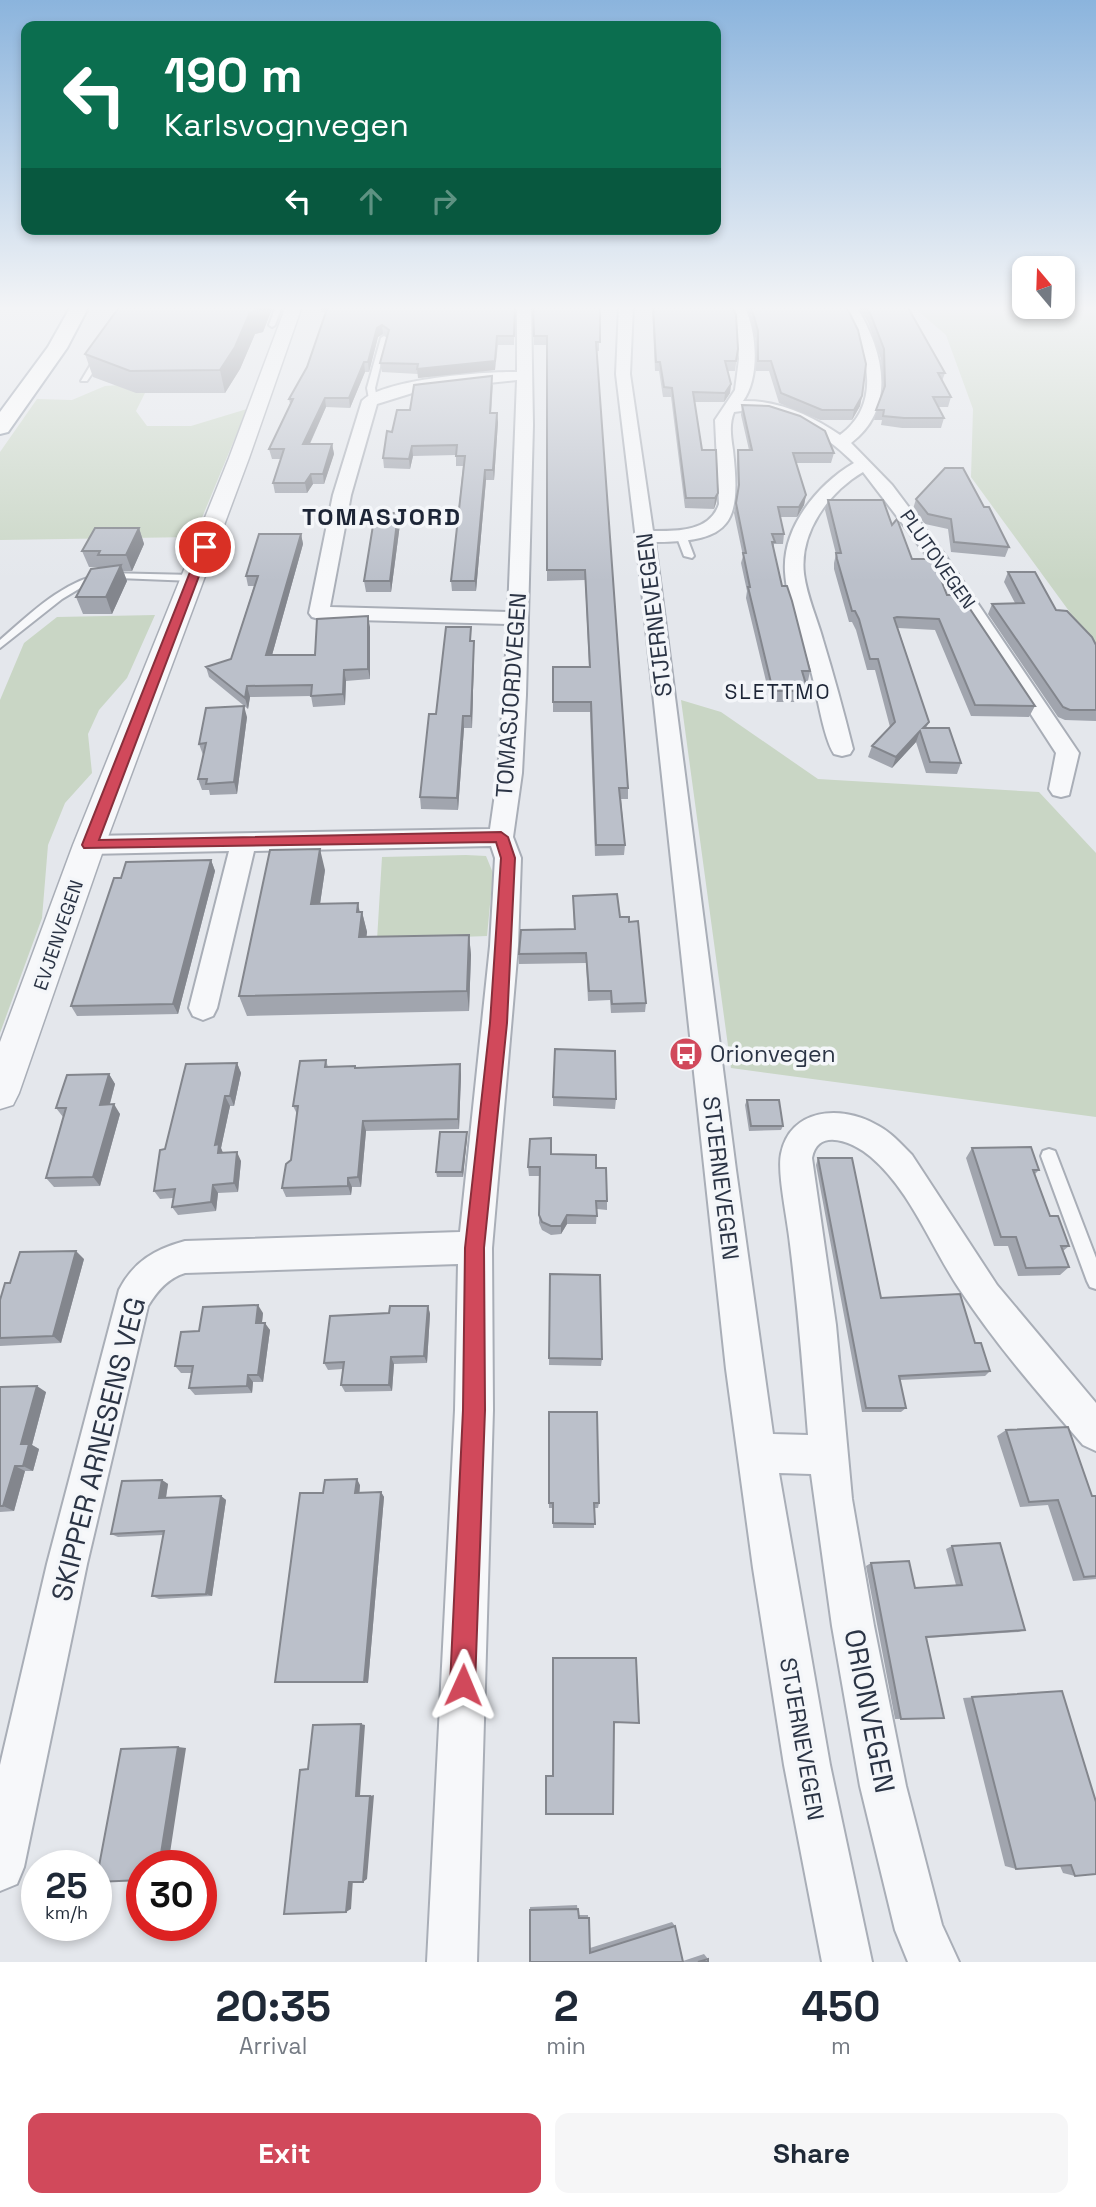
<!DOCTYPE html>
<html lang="en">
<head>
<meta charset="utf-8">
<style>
	body { margin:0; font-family:"Space Grotesk",sans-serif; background:#f6f6f7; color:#1f2937; height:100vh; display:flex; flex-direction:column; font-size:26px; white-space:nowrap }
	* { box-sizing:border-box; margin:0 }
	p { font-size:23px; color:#747a83 }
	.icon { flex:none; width:38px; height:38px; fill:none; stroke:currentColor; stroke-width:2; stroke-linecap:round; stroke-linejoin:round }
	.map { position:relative; height:1962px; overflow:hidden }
	.sheet { display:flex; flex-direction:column; background:#fff; flex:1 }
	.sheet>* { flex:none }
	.guide { position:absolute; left:21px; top:21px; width:700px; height:214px; border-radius:14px; box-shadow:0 4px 10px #0003; background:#0b6e4f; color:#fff; overflow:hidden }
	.needle { width:46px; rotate:341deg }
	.fabs { position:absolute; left:1012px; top:256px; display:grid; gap:14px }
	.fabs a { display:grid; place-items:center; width:63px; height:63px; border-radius:14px; background:#fff; box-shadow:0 4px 10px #0003; font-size:35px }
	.speed { position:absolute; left:21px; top:1850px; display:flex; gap:14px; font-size:35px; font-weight:700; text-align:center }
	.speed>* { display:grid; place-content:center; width:91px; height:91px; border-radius:50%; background:#fff; box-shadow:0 4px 10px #0003; line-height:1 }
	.speed small { font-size:18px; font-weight:400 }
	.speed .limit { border:10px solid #d22; background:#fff; color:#111 }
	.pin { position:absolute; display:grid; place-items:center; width:60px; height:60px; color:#fff; margin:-30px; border:4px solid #fff; border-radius:50%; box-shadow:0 2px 7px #0007 }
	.me { position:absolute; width:77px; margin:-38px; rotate:1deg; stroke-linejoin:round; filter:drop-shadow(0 0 5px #0008) }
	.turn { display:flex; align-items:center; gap:24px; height:147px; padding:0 28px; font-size:32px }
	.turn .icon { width:91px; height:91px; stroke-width:2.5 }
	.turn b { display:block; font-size:49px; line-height:60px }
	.lanes { display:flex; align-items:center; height:66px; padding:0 28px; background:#0003; justify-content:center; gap:35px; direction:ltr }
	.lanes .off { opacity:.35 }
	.eta { display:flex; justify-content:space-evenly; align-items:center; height:119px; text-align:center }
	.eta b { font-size:42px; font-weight:700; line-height:49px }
	.action { display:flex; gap:14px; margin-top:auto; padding:14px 28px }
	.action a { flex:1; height:80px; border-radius:14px; background:#d1495b; color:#fff; font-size:28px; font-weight:700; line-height:80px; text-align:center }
	.action a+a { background:#f6f6f7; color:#1f2937 }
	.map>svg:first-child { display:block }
	.green { fill:#c9d6c5 }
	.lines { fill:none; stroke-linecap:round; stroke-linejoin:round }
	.service-casing { stroke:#a9aeb7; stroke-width:4 }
	.minor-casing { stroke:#a9aeb7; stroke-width:4 }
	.tertiary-casing { stroke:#a9aeb7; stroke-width:3 }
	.trunk-casing { stroke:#8b94a3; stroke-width:4 }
	.service { fill:#f7f8fa; fill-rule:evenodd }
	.minor { fill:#f7f8fa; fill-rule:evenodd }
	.tertiary { fill:#f7f8fa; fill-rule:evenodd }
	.trunk { fill:#fff; fill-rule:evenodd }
	.wall { fill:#a1a5ae }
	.shaded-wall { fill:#83868d }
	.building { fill:#bbc0ca; stroke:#83868d; stroke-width:2 }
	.route { fill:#d1495b; stroke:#882f3b; stroke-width:2 }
	.labels { text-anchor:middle; stroke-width:7; stroke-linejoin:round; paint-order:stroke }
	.far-street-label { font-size:19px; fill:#2b3445; stroke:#f4f6f9 }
	.far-neighbourhood-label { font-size:21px; letter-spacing:2px; fill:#1d2536; stroke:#f4f6f9 }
	.street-label { font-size:23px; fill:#2b3445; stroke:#f4f6f9 }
	.poi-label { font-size:23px; fill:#2b3445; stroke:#f4f6f9; text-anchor:start }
	.far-district-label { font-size:24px; font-weight:bold; letter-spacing:2px; fill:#1d2536; stroke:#f4f6f9 }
	.near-street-label { font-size:28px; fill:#2b3445; stroke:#f4f6f9 }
</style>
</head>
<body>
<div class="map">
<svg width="1096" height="1962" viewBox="0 0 1096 1962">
	<rect width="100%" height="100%" fill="#e4e7ec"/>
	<path class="green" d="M912 306H1096V648L971 477 973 409 946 335Z
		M150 383 136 411 147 426H191L247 409 194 537 0 540V452L37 399 72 400 105 386Z
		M155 615 127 678 99 710 88 734 92 773 65 803 48 845 42 918 0 1033V700L24 643 57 617Z
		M681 700 721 712 818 779 1039 792 1096 853V1117L731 1068Z
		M466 855 486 856 493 873 487 936 377 940 382 857Z"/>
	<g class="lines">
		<defs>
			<path id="service" d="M276 306H282L275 325 272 327 269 325Z
				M384 336 387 338 375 388 377 399 373 401 369 399 367 388 381 338Z
				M97 354 104 356 87 381H81Z
				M681 532 686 535 694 556 692 558 684 556 676 535Z
				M106 573 193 575 198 578 193 581 118 578 87 584 62 599 0 648V640C31 613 64 580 106 573Z
				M1049 1149 1055 1151 1057 1156 1096 1258V1289L1090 1287 1087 1281 1041 1156 1043 1151Z"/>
			<path id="minor" d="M517 306H531L533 425 526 695 522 773 513 837 521 858 518 946 492 1248 493 1410 477 1962H427L455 1410 458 1264 185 1273C168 1278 157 1291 148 1306L87 1564 24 1867 17 1884 0 1891V1765L47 1564 119 1290C133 1262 155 1249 185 1241L460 1232 490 946 495 858 491 846 254 851 217 1008 213 1016 203 1020 193 1016 189 1008 229 851 89 854 80 851 76 845 80 839 89 836 490 829 498 773 508 624 319 619 312 617 309 613 333 495 362 401C383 379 485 371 517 372ZM517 380 508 612 330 607 351 495 377 404 422 390Z
				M619 306H633L630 374 653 531C677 531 710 532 719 504L715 420 735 390 739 359 737 324 730 306H744C757 331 760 377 743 401 778 400 812 416 840 435 884 403 867 346 842 306H856C883 350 898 407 851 443L892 485 947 558 1079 753 1069 795 1061 797 1053 795 1049 789 1056 753 934 565 863 472C829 492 799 532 804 574 807 597 817 618 823 640 834 676 844 713 853 749L850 754 842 756 834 754C823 737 817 692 811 671 803 639 787 605 785 572 782 527 818 484 854 463 824 433 778 404 734 412 729 424 731 437 733 450 741 522 733 542 655 542L736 1170 773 1434 808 1435C803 1371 798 1308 790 1244 788 1222 777 1173 781 1154 790 1108 841 1105 875 1124 890 1131 901 1144 912 1155L997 1285 1096 1403V1451L1083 1445C1040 1395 996 1345 960 1290 931 1247 911 1191 871 1157 855 1143 818 1126 812 1158L836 1325 852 1499 874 1626 906 1786 942 1925 959 1962H908L895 1930 860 1786 832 1626 811 1474 779 1473 830 1765 872 1962H822L784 1765 753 1568 726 1369 640 573 616 374Z"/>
			<path id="tertiary" d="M286 306H302L249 458 105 845 19 1093 13 1105 0 1109V1042L73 845 229 458Z"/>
			<path id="trunk" d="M71 306H89L67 348 8 432 0 434V412L48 347Z"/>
		</defs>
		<use href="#service" class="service-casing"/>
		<use href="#minor" class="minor-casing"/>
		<use href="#tertiary" class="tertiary-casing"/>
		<use href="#trunk" class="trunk-casing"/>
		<use href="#service" class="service"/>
		<use href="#minor" class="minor"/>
		<use href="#tertiary" class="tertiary"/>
		<use href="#trunk" class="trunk"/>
	</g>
	<path class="wall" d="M120 306H273L263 332 255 334 240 369 225 393H136L93 377 85 354Z
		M321 306H515L514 345H498L495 370 418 378V374L382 372 380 363 387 337 383 334 378 337 369 372H365L350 408 326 407 310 444H332L334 454 324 484H313L307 493H275L273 483 281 459H272L269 449 290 404 289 399 307 367 326 312H321Z
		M533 306H603V307H600L599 317V351H596L628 788V799H621L625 845 624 855 595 856 590 712H553V667H589L585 580 547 581V345H534Z
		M652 306H732L738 349 735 371H728L731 384 730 393 724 402H694L702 450 718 493 716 503 714 509 685 508 671 397H663L659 371H655Z
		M747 306H846L862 396 860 406 852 420H820L779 403 769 371H756V340Z
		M858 306H907L945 373 942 381 951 397 948 407H938L944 418 941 428H902L881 425 882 420H874L883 393 881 359 868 322Z
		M493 385 491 413 498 422 494 480H486L476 591H452L451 581 463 466H456V455L413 456 410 469 384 468 383 458 392 432 410 410Z
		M742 405 834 453 831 463H796L806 495 804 505 797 517H780L784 534 783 544H774L773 549 782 586 810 671 808 681H805L808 691 805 702H771L746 598 747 591 741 563 743 556 734 513 738 493 737 460 738 450H749L741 415Z
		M916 499 1009 547 1005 557 951 552 948 529 925 524 913 509Z
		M828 500 892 525 912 559 947 595 959 603 1035 706 1029 717 971 716 935 630 898 628 929 722 926 728 961 763 957 774 926 773 916 742 892 768 868 757 872 746 890 727 875 670H867L856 630 852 622H849L834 569V563L836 554 825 510Z
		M398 513 400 524 391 592H366L364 581Z
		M139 528 144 544 132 571H123L127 581 112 614H83L76 597 103 567H89L82 551Z
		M301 534 303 544 272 655H315L370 627V679L346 681 345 705 313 707 311 696 250 697 248 709 209 677 206 667 231 659 254 586H248L246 576Z
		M1008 572 1056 610 1096 645V721L1065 720 1058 717 988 614 992 604 1015 603 1004 582Z
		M472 641 474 652 472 728H464L458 810 421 809 420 797 436 714Z
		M247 717 237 794 210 795 209 790H202L198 779 203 755 199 744Z
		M211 860 215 871 178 1014 77 1016 71 1006 121 878Z
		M325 870 320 904 362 912 367 932 366 937 469 935 471 955 469 1011 247 1016 239 996Z
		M573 896 629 922 646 1003 645 1012 611 1013 610 1000 588 1001 586 963 519 964V954L574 929Z
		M326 1060 328 1067 356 1068 460 1064 461 1075 459 1129 366 1131 361 1187H352L351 1195 286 1197 282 1188 291 1160 297 1114 293 1106Z
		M237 1063 241 1073 234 1106H230L221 1148 223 1153 241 1161 238 1192 218 1193 216 1211 178 1215 172 1207 173 1198 160 1199 154 1191Z
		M109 1074 115 1084 110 1104 120 1114 100 1186 54 1187 46 1178 63 1117 56 1108Z
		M553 1097 616 1099 615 1109 553 1106Z
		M747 1100 783 1126 781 1130 749 1131 745 1105Z
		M467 1137 463 1177H437L436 1172Z
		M972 1148 1039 1170 1035 1174 1050 1216 1069 1246 1063 1251 1069 1267 1060 1275 1018 1276 1008 1246H994L966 1158Z
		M551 1154 596 1168 607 1201V1210L597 1209 596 1224H567L561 1234 551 1235 542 1230 539 1223 540 1176H529L528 1167Z
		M818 1158 881 1298 975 1343 990 1371 985 1376 900 1380 906 1408 901 1412H862L816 1165Z
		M84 1259 61 1343 0 1346V1300L10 1283Z
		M550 1274 602 1359 601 1366 549 1365Z
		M428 1306 430 1314 427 1363 394 1364 392 1391 345 1392 341 1385 343 1369 328 1370 324 1363 389 1313Z
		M263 1313 262 1323 270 1330 263 1382H253L252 1393 195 1395 189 1388 192 1373H181L175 1366 199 1331Z
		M0 1387 46 1392 32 1445 39 1449 33 1471H25L14 1511 0 1512Z
		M549 1412 599 1503 598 1508H594V1528H553V1508H549Z
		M1006 1430 1092 1496H1096V1579L1073 1581 1048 1505 1020 1507 997 1436Z
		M162 1480 168 1484 166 1498 221 1496 226 1500 212 1596 159 1599 152 1596 163 1535 118 1537 111 1534Z
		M360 1485 359 1493 381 1492 384 1497 368 1683H281L275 1682 323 1493Z
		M952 1546 1025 1630 1018 1632 926 1638 938 1718 895 1719 866 1566 871 1563 915 1588 956 1585 946 1549Z
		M1062 1691 1075 1876 1063 1873 1060 1866 1016 1869 1005 1866 963 1698Z
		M577 1905 578 1915H588L590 1948 672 1922 675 1926 683 1961 704 1954 708 1959V1962H530V1907Z"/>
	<path class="shaded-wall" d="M260 306H273L263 332 255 334 240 369 225 393 220 370 250 312Z
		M382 325 383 334 378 337 369 372 368 362 377 328Z
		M497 336 495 370 418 378 417 369Z
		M364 362 365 372 350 408 349 398Z
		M731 384 730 393 724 402 725 393Z
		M862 396 860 406 852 420 854 410Z
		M325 398 326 407 305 454 303 444Z
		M497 413 498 422 494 480 493 470Z
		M332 444 334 454 324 484 323 474Z
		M412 446 413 456 410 469 409 459Z
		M485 470 486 480 476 591 475 581Z
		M311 474 313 484 307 493 305 483Z
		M718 493 716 503 714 509 715 498Z
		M806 495 804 505 797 517 799 507Z
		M398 513 400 524 391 592 390 581Z
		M139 528 144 544 132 571 126 555Z
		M301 534 303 544 269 666 266 655Z
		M121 565 127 581 112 614 106 597Z
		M368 616 370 627V679L368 669Z
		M474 641V652L472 728 471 716Z
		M344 670 346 681 345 705 343 694Z
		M247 686 250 697 248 709 245 698Z
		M244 706 247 717 237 794 234 782Z
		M463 716 464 728 458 810 457 798Z
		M920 731 916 742 892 768 896 757Z
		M320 849 325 870 317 924 311 904Z
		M211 860 215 871 178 1014 173 1004Z
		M358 903 361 919 362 912 367 932 364 958 359 937 357 912Z
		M469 935 471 955 469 1011 467 991Z
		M237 1063 241 1073 234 1106 230 1096Z
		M460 1064 461 1075 459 1129 458 1119Z
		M109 1074 115 1084 107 1114 100 1105Z
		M225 1096 230 1106 221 1148 223 1153H218L215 1145Z
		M114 1104 120 1114 100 1186 93 1177Z
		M363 1121 366 1131 361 1187 358 1177Z
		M467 1132V1137L463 1177 462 1172Z
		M237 1152 241 1161 238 1192 234 1183Z
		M348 1178 352 1187 351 1195 348 1186Z
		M213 1185 218 1193 216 1211 211 1202Z
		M567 1215V1224L561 1234V1226Z
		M76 1251 84 1259 61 1343 53 1336Z
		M258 1305 263 1313 261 1330 256 1323Z
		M428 1306 430 1314 427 1363 424 1356Z
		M265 1323 270 1330 263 1382 258 1375Z
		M391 1357 394 1364 392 1391 389 1385Z
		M248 1375 253 1382 252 1393 247 1386Z
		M37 1386 46 1392 32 1445 39 1449 33 1471 23 1466 21 1444Z
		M15 1466 25 1471 14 1511 3 1506Z
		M357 1479 360 1485 359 1498 355 1493Z
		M162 1480 168 1484 165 1503 159 1498Z
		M381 1492 384 1497 368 1683 364 1682Z
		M221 1496 226 1500 212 1596 206 1594Z
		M361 1724 365 1725 360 1795 356 1796Z
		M178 1747 186 1748 168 1866H159Z
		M374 1795 367 1879 363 1882 370 1796Z
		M353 1879 351 1909 346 1912 349 1882Z"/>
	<path class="building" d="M120 306H260L259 310 250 312 235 347 220 370 130 371 85 354Z
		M328 306H515L514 336H497L495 361 417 369 418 364 380 363 389 330 382 325 377 328 368 362H364L349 398H325L303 444H332L323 474H311L305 483H273L284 449H269L293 399H289L307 367Z
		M533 306H600V342H596L628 788H619L625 845H596L591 702H553V667H590L585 570H547V336H534Z
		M653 306H732L736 315 738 349 736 361H725L731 384 725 393 693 392 702 450H716L718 493 715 498H686L672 388 664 387 660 362H656Z
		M751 306H846L858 330 866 364 862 396 854 410H822L781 393 771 361H758V331Z
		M865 306H907L945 373H938L951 397H933L944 418H904L883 416 884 410H876L885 386 884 349 870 313Z
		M492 376 490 413H497L493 470H485L475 581H451L465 456H456L457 445 412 446 409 459 383 458 387 431 392 432 397 410H410L414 385Z
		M742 405 769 406 800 416 825 431 834 453H793L806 495 799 507H778L784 534H772L775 542H772L782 586H787L792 601 810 671H802L808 691H773L748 587H750L743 553H746L736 503 739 485 738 450H752Z
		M945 468H963L984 507H989L1009 547 954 542 951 519 928 514 916 499Z
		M828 500H883L892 525 897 519 912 559H933L947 595H955L959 603H966L1035 706 975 705 939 619 897 617 894 618 929 722 923 728H949L961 763 930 762 920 731 896 757 872 746 895 722 878 659H870L859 619 855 611H852L837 559 836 553H841Z
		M375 513H398L390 581H364Z
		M95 528H139L126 555H98L100 551H82Z
		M259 534H301L266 655H315L317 619 368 616V669L344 670 343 694 311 696 312 685 247 686 245 698 206 667 231 659 258 576H246Z
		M121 565 106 597H76L91 569Z
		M1008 572H1035L1056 610 1067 611 1092 637 1096 645V710H1070L1063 707 992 604 1024 603Z
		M446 627H471L470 641H474L471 716H463L457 798 420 797 429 714H436Z
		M244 706 234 782 206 784 207 779H198L206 743 199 744 206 708Z
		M320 849 311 904 358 903 357 912H362L359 937 469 935 467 991 239 996 270 850Z
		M211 860 173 1004 71 1006 114 878H121L126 862Z
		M617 894 620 917H629V922L638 921 646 1003 612 1004 611 991H589L586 953 519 954 521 930 575 929 573 896Z
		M555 1049 615 1051 616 1099 553 1097Z
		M326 1060 325 1067 355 1066V1068L460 1064 458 1119 363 1121 358 1177 348 1178V1186L282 1188 286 1164 291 1160 298 1106H293L300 1061Z
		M237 1063 230 1096H225L215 1145 219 1144 218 1153 237 1152 234 1183 213 1185 211 1202 172 1207 175 1189 154 1191 160 1150 165 1149 186 1064Z
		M109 1074 100 1105 114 1104 93 1177 46 1178 66 1108H56L67 1075Z
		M747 1100H779L783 1126H751Z
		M440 1132H467L462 1172H436Z
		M551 1138V1154L596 1155V1168H606L607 1201H596L597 1216 567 1215 561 1226H551L542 1222 539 1215 540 1167H528L530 1139Z
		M1031 1147 1039 1170H1033L1050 1216H1058L1069 1246H1061L1069 1267 1026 1268 1016 1237H1001L972 1148Z
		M818 1158H852L881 1298 960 1294 975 1343H981L990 1371 899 1376 906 1408H866Z
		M76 1251 53 1336 0 1338V1300L5 1283H10L20 1252Z
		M550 1274 600 1275 602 1359 549 1358Z
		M258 1305 256 1323H265L258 1375H248L247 1386 189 1388 193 1366H175L181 1332 199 1331 203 1307Z
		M390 1306H428L424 1356 391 1357 389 1385H341L344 1362 324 1363 330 1316 389 1313Z
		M37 1386 21 1444H29L23 1466H15L3 1506H0V1387Z
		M549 1412H597L599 1503H594L595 1524 553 1523V1503H549Z
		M1068 1427 1092 1496H1096V1576L1084 1577 1058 1500 1029 1502 1006 1430Z
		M357 1479 355 1493 381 1492 364 1682H275L300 1493H323L325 1480Z
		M162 1480 159 1498 221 1496 206 1594 152 1596 164 1531 111 1534 122 1481Z
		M1000 1543 1025 1630 926 1637 944 1718 901 1719 871 1563 909 1561 915 1588 962 1585 952 1546Z
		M553 1658H636L639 1723 614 1722 613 1814H546V1776H553Z
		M1062 1691 1096 1802V1874L1075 1876 1071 1865 1016 1869 972 1697Z
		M361 1724 356 1796H370L363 1882H349L346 1912 284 1914 300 1770 308 1769 313 1725Z
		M178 1747 159 1866H142V1880L96 1882 121 1749Z
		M578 1909 579 1918H589L590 1953 675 1926 683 1962H530V1910Z
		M708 1959V1962H698Z"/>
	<linearGradient id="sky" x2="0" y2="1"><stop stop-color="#8bb4dd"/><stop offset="0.53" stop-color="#f3f4f6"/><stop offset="1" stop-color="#f3f4f6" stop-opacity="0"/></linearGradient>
	<rect width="1096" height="581" fill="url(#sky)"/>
	<path class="route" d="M205 544 210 547 99 840 501 832 508 837 515 858 507 1023 484 1248 485 1410 475 1685 471 1694 463 1698 454 1694 450 1685 463 1410 465 1248 490 1023 501 858 496 842 84 848 82 845 200 547Z"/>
	<defs>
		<symbol id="bus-disc" viewBox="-11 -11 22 22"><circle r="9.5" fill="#d1495b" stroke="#f4f6f9"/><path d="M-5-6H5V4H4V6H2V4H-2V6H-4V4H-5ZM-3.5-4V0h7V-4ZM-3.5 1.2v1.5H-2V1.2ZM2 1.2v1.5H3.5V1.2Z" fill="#fff"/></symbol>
	</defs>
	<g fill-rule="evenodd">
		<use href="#bus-disc" x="667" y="1035" width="38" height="38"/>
	</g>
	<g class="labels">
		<g class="far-street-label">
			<text transform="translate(938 559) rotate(55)" y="7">PLUTOVEGEN</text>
			<text transform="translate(58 935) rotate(-71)" y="7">EVJENVEGEN</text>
		</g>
		<g class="far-neighbourhood-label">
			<text x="778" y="699">SLETTMO</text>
		</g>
		<g class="street-label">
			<text transform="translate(654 615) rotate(-97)" y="8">STJERNEVEGEN</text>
			<text transform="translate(511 695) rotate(-86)" y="8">TOMASJORDVEGEN</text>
			<text transform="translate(721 1178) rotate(83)" y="8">STJERNEVEGEN</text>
			<text transform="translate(802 1739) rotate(80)" y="8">STJERNEVEGEN</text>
		</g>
		<g class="poi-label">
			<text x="710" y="1062">Orionvegen</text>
		</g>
		<g class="far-district-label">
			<text x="382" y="525">TOMASJORD</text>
		</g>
		<g class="near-street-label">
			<text transform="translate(98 1449) rotate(-76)" y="10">SKIPPER ARNESENS VEG</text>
			<text transform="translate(870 1711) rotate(79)" y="10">ORIONVEGEN</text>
		</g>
	</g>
</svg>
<div class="fabs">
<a><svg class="needle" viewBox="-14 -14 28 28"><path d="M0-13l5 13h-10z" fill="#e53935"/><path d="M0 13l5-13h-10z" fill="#747a83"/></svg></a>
</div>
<div class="speed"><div>25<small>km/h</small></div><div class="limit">30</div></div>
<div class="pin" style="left:205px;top:547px;background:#d93025"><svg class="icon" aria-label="arrive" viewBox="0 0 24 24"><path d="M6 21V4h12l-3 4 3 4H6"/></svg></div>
<svg class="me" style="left:463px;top:1685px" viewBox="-20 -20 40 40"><path d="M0-17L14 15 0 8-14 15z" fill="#d1495b" stroke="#fff" stroke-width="4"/></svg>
<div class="guide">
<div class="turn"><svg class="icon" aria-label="left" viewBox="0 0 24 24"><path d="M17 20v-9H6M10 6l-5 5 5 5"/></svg><div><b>190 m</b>Karlsvognvegen</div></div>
<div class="lanes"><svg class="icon" aria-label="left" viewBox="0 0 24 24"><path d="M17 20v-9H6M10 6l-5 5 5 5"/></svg><svg class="icon off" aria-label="ahead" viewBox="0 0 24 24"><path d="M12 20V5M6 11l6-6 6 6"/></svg><svg class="icon off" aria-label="right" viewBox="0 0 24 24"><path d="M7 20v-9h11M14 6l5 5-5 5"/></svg></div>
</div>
</div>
<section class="sheet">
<div class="eta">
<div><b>20:35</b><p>Arrival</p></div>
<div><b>2</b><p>min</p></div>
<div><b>450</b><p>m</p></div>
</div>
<div class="action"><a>Exit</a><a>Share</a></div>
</section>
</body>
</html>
